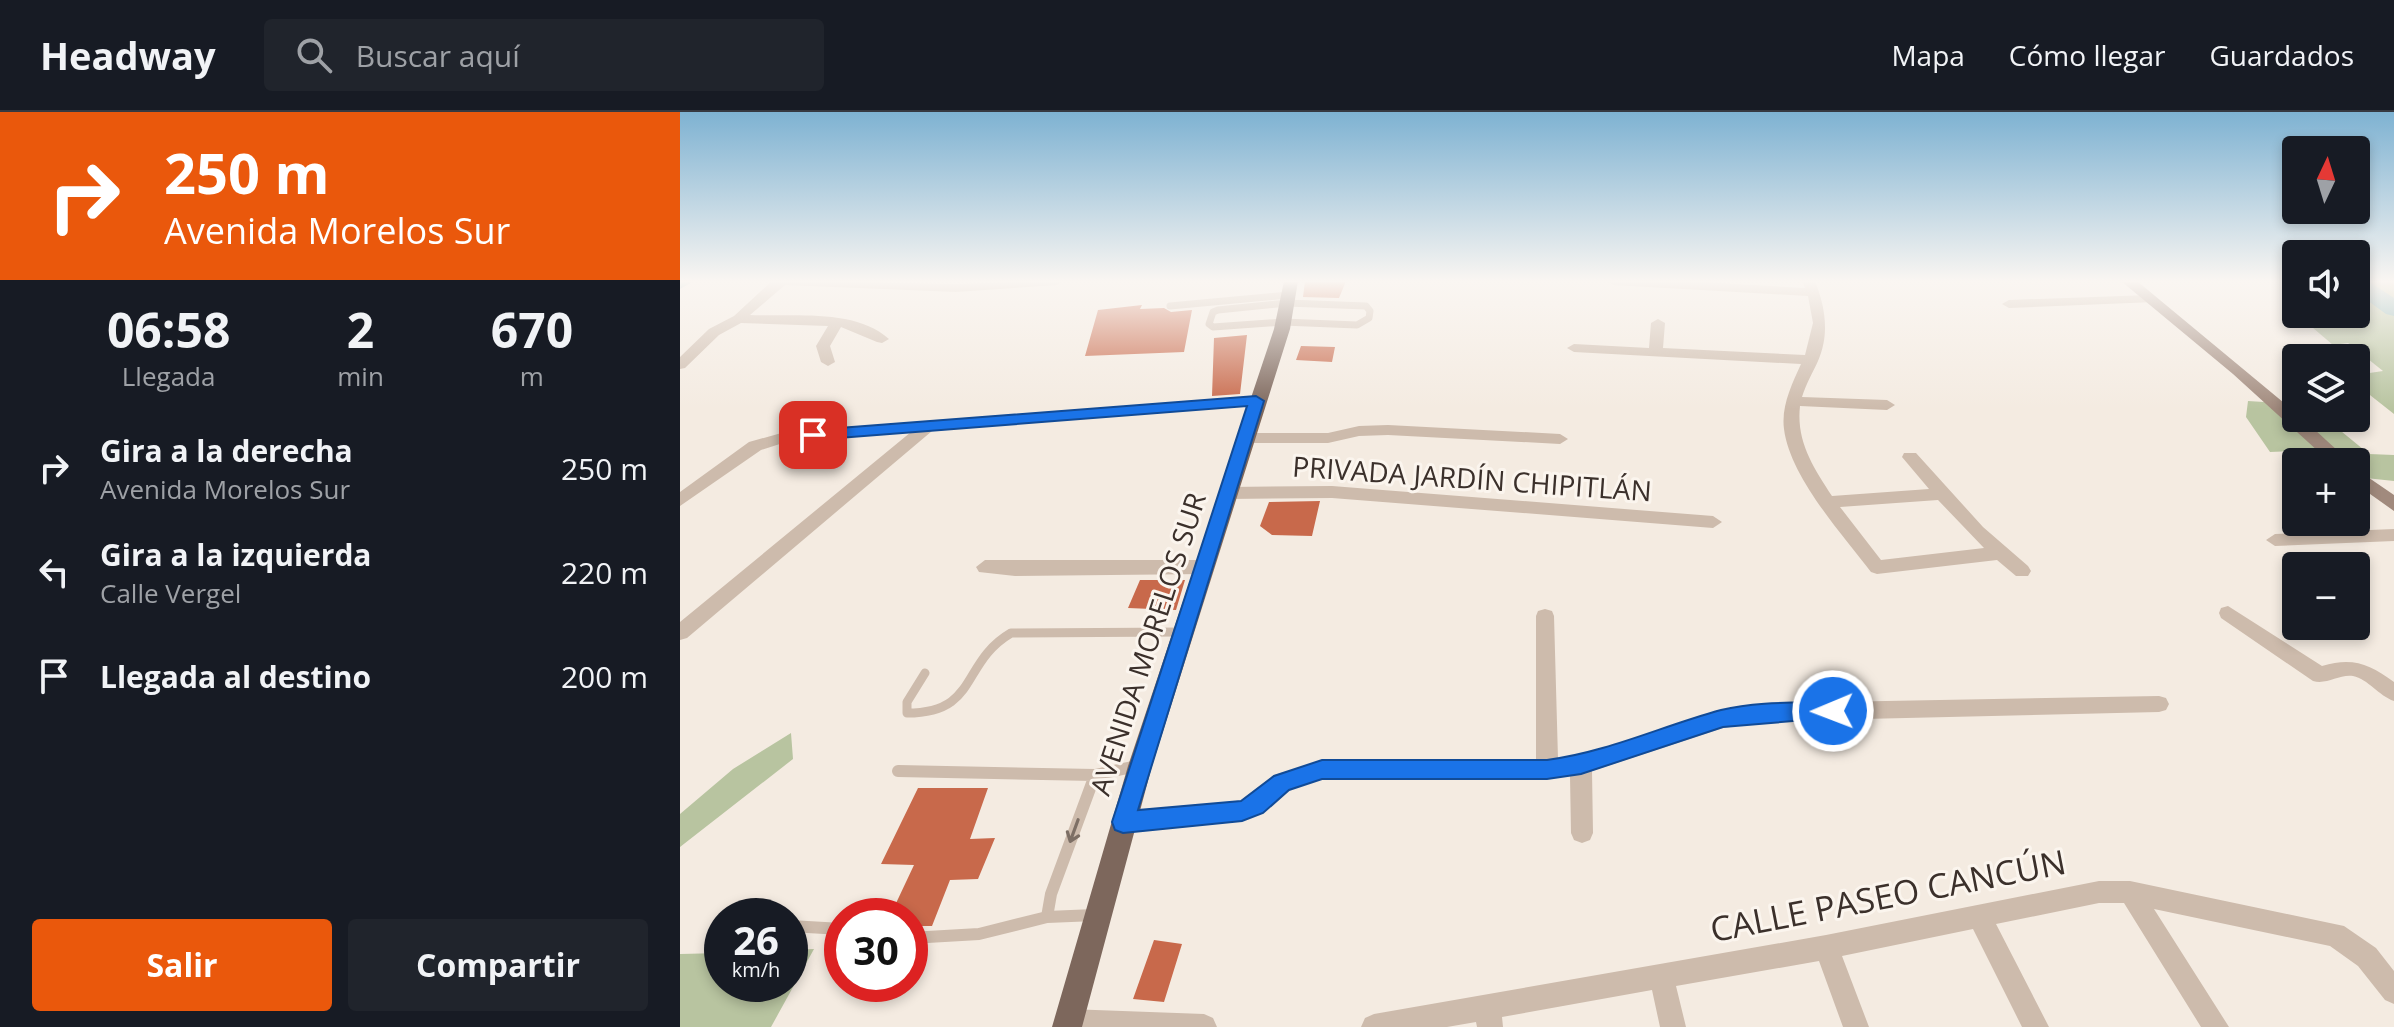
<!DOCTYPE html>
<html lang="es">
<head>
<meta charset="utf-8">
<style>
	body { margin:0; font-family:"Open Sans",sans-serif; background:#20242c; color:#f1f3f6; height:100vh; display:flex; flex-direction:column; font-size:30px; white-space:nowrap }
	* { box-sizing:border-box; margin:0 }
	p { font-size:26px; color:#9ea1a6 }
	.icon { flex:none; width:44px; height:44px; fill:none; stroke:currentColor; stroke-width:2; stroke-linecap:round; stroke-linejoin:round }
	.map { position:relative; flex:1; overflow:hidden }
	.panel { display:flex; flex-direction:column; background:#171b24; width:680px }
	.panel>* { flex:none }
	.top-card { background:#ea580c; color:#fff; overflow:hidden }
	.needle { width:52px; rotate:4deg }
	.buttons { position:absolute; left:1602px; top:24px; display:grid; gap:16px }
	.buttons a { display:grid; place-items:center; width:88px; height:88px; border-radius:8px; background:#171b24; box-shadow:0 4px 12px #0003; font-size:40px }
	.speed { position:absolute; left:24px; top:786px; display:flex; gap:16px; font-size:40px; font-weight:700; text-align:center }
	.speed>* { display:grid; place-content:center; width:104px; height:104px; border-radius:50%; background:#171b24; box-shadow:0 4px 12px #0003; line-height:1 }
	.speed small { font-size:20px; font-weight:400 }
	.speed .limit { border:12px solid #d22; background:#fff; color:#111 }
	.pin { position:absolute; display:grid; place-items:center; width:68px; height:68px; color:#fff; margin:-34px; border-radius:16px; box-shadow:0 4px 12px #0006 }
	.me { position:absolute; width:88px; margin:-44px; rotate:269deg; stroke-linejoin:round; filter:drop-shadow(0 0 6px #0008) }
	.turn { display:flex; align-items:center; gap:28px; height:168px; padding:0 32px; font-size:36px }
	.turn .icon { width:104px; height:104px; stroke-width:2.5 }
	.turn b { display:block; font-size:56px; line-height:68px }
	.eta { display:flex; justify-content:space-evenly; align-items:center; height:136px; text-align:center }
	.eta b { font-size:48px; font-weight:700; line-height:56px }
	.button { display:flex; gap:16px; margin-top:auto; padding:16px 32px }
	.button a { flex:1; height:92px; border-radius:8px; background:#ea580c; color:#fff; font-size:32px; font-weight:700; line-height:92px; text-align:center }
	.button a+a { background:#20242c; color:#f1f3f6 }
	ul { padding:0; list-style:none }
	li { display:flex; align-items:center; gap:24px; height:104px; padding:0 32px }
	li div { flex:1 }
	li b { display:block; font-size:30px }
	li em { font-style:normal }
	header { display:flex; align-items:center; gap:48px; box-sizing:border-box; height:112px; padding:0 40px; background:#171b24; border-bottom:2px solid #363941 }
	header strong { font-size:38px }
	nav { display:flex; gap:44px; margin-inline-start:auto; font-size:28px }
	.search { width:560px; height:72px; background:#20242c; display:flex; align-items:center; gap:20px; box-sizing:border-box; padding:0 28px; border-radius:8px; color:#9ea1a6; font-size:30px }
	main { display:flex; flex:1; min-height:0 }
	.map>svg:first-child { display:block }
	.green { fill:#b8c4a0 }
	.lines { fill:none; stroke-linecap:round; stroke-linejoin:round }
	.river { fill:#7fb0b2; fill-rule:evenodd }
	.building { fill:#c8694b }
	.service-far2 { stroke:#cdbbac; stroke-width:7 }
	.service-far1 { stroke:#cdbbac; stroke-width:9 }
	.service { stroke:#cdbbac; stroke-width:12 }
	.minor { fill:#cdbbac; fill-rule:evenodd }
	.secondary { fill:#a18a7d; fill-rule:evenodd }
	.primary { fill:#7d675c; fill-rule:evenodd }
	.oneway { stroke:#7d6f65 }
	.route { fill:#1a73e8; stroke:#114b97; stroke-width:2 }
	.labels { text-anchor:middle; stroke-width:6; stroke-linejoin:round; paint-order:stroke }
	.street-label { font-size:28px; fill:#3b302b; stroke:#fbf5ee }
	.near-street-label { font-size:34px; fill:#3b302b; stroke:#fbf5ee }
</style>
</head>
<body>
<header>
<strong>Headway</strong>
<div class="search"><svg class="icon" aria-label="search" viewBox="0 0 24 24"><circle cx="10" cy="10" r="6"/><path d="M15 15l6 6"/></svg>Buscar aquí</div>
<nav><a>Mapa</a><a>Cómo llegar</a><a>Guardados</a></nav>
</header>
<main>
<section class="panel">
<div class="top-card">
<div class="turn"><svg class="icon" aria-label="right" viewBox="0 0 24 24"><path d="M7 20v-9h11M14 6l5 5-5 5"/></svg><div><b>250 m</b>Avenida Morelos Sur</div></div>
</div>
<div class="eta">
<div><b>06:58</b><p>Llegada</p></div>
<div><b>2</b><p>min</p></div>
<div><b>670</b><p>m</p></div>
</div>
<ul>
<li><svg class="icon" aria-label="right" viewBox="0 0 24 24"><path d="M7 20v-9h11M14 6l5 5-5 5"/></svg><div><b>Gira a la derecha</b><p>Avenida Morelos Sur</p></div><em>250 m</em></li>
<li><svg class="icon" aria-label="left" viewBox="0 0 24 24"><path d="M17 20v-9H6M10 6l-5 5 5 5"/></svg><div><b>Gira a la izquierda</b><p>Calle Vergel</p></div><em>220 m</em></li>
<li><svg class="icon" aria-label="arrive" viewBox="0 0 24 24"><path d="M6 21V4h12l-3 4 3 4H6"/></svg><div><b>Llegada al destino</b></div><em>200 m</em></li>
</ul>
<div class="button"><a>Salir</a><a>Compartir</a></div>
</section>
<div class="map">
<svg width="1714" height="915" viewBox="0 0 1714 915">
	<rect width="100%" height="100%" fill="#f4ebe1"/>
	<path class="green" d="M1676 169H1714V302L1676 272V263L1703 259 1668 231 1653 233 1626 210 1668 207 1663 202H1676Z
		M1568 289 1616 292V306H1645L1689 342 1714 343V369L1676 365V350H1628L1614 339 1590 340 1566 305Z
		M111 621 113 647 0 735V702L53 657Z
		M134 837 91 915H0V842L42 841V872H110V838Z"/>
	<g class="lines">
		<path class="river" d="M0 169H14L0 177Z
			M1676 169H1688L1714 186V204L1706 202 1676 180Z"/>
	</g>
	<path class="building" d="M625 169H666L659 186 623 185Z
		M462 193 460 197 484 196 491 200 512 198 504 240 405 244 418 198Z
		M567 223 560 282 532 284 534 226Z
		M621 234 655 235 652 250 616 248Z
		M640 389 632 424 592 423 580 414 589 390Z
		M460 468H505L496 498 448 496Z
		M238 676H308L290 727 315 726 298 767 270 768 252 814H230V804H210L234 753 201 752Z
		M474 828 502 832 484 890 453 887Z"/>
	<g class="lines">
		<path class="service-far2" d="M607 191 686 194 690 199 689 206 677 213 603 210 533 215 529 212 533 200 538 198Z
			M490 194 608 183"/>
		<path class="service-far1" d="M245 561 227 590V601C299 601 280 551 331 521L502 520"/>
		<path class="service" d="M218 659 415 663
			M415 803 367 805 371 782 415 663 457 654
			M110 814 162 817
			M230 826 299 822 367 805"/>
		<path class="minor" d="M92 169 276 172 383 169 377 173 276 180 105 173 70 203C112 205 175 196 209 227L202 231 197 230 161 215 150 234 155 250 148 254 141 250 136 234 148 214 61 211 39 223 5 256 0 257V245L29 217 54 204Z
			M927 169H1003L1125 176 1122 169H1135C1145 194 1150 222 1138 249 1133 260 1126 272 1122 285L1207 288 1215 293 1207 298 1120 294C1116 329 1133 355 1152 384L1249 377 1222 345 1224 341H1236L1303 415 1348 454 1351 459 1348 464H1336L1317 448 1197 462 1191 460C1162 422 1110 365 1104 317 1101 294 1112 272 1121 252L894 240 887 236 894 232 969 236 971 211 978 207 985 211 983 236 1125 243 1133 211 1128 184 933 173ZM1258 388 1304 436 1201 448 1160 395Z
			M1469 183 1474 184V190L1329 196 1322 192 1329 188Z
			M576 284 581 286V292L252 319 7 526 0 528V510L231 320 106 330 81 338 0 394V380L69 330 105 320Z
			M708 313 880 322 888 327 880 332 708 323 679 324 648 331H566L558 326 566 321H648L679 314Z
			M652 374 1033 404 1042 410 1033 416 652 386 548 387 540 381 548 375Z
			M1714 417V429L1595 434 1586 428 1595 422Z
			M305 448H525L534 455 525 462 335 464 299 460 296 455Z
			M1548 494 1642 554C1673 545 1689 552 1714 570V589C1699 584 1688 567 1673 564 1659 562 1647 573 1633 569L1541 506 1539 501 1541 496Z
			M865 497 872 499 874 504 878 647 901 644 1043 598 1094 591 1479 584 1486 586 1489 592 1486 598 1479 600 1094 609 1043 616 912 659 913 721 910 728 902 731 894 728 891 721 890 664 867 667H642L609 678 583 700 562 709 443 720 435 717 432 710 435 703 443 700 560 689 594 663 642 649H856V504L858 499Z
			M1419 769H1450L1664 814 1696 836 1714 859V892L1705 888 1678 854 1650 834 1474 797 1549 915H1521L1444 791H1419L1316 812 1369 915H1342L1293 817 1162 844 1189 915H1163L1139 849 996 874 1006 915H980L972 878 822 905 823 915H797L796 910 767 915H681L685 906 694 902 1146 823Z
			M388 897 524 902 533 906 537 915H377L375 910 379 901Z"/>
		<path class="secondary" d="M1441 169H1457L1616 301V306H1622L1670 350H1650L1553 262Z
			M1676 357 1714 383V399L1676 372Z"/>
		<path class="primary" d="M604 169H618L610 217 472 654 402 915H372L448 654 594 217Z"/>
	</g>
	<defs><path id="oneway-shaft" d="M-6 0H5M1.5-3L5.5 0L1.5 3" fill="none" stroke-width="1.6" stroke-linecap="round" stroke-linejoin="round" transform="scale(2)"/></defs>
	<use class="oneway" href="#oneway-shaft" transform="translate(394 719) rotate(110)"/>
	<linearGradient id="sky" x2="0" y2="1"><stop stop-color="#7eb2d2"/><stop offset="0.57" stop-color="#faf6f2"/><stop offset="1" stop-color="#faf6f2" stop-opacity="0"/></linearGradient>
	<rect width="1714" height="297" fill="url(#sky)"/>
	<path class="route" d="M576 284 584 289 458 698 561 689 594 664 642 648H867C928 640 982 614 1041 598 1077 589 1116 591 1153 590L1161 592 1164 599 1161 605 1043 615 901 662 867 667H642L609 678 583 701 562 709 443 721 435 718 432 710 567 294 133 328 126 323 133 318Z"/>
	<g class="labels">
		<g class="street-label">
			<text transform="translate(792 367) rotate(4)" y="10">PRIVADA JARDÍN CHIPITLÁN</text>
			<text transform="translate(468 532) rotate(-72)" y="10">AVENIDA MORELOS SUR</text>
		</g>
		<g class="near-street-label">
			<text transform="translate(1208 784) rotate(-11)" y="12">CALLE PASEO CANCÚN</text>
		</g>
	</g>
</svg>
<div class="buttons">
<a><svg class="needle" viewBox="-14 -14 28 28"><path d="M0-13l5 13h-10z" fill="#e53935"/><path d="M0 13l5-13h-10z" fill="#9ea1a6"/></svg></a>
<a><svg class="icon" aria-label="sound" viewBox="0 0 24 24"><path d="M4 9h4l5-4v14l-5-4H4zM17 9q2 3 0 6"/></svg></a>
<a><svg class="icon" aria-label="layers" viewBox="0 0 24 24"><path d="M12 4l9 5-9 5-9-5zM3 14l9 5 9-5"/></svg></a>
<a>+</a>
<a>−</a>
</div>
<div class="speed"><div>26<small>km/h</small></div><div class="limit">30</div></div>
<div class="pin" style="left:133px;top:323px;background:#d93025"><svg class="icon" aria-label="arrive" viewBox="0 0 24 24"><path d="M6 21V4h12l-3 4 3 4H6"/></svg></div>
<svg class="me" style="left:1153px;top:599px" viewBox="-20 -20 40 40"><circle r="17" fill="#1a73e8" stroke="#fff" stroke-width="3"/><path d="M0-11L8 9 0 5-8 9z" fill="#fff"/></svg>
</div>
</main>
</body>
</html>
